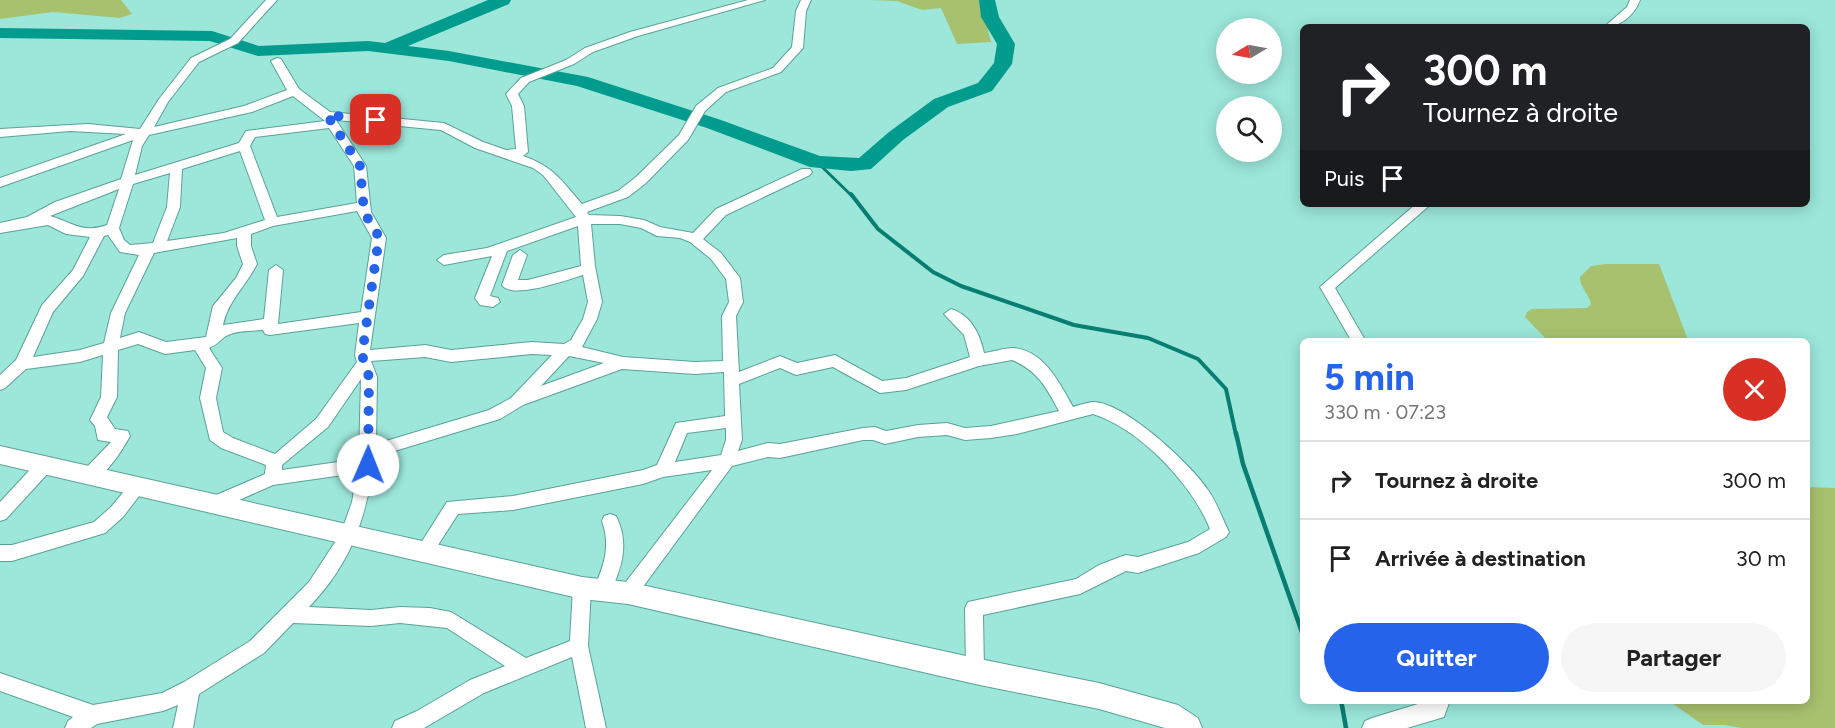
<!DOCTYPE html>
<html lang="fr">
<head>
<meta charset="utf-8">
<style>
	body { margin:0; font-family:Figtree,sans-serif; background:#f6f6f6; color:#222; height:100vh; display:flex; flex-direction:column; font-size:22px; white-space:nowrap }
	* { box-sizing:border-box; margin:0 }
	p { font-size:20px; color:#767676 }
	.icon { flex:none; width:33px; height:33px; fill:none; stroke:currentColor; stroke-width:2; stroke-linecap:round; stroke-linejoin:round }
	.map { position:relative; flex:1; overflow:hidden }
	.side { position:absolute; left:1300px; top:338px; width:510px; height:366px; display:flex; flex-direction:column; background:#fff; border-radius:9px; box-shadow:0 3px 15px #0003 }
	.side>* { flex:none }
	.hud { position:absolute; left:1300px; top:24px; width:510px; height:183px; border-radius:9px; box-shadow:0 3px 15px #0003; background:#202124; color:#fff; overflow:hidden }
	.needle { width:39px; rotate:260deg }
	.tools { position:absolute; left:1216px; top:18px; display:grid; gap:12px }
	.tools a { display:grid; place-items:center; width:66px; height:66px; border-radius:50%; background:#fff; box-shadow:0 3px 15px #0003; font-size:30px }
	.pin { position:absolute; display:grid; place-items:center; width:51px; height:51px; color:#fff; margin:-26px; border-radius:12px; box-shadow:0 3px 9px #0006 }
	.me { position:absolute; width:66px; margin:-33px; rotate:1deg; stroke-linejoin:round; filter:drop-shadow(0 0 4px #0008) }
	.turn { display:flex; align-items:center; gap:21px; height:126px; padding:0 24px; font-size:27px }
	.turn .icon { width:78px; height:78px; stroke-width:2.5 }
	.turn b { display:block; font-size:42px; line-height:51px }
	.then { display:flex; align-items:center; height:57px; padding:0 24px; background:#0003; gap:12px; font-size:22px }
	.round { display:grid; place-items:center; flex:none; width:63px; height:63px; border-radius:32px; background:#f6f6f6 }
	.overview { display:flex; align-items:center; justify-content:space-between; height:102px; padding:0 24px }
	h1 { font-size:36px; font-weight:700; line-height:45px; color:#2563eb }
	.cta { display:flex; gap:12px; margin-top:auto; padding:12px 24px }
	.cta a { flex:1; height:69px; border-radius:36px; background:#2563eb; color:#fff; font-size:24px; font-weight:700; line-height:69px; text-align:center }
	.cta a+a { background:#f6f6f6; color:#222 }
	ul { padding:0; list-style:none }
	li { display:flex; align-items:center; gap:18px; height:78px; padding:0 24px; border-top:2px solid #e0e0e0 }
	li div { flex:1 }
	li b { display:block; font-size:22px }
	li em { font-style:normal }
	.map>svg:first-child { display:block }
	.green { fill:#a8c16e }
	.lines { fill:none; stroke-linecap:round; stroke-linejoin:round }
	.stream-far2 { stroke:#087e72; stroke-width:3 }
	.stream-far1 { stroke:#087e72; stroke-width:4 }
	.stream { stroke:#087e72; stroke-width:4.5 }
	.river { fill:#019c8d; fill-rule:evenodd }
	.street-casing { stroke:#59a297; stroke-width:2 }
	.secondary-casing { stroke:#59a297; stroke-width:2 }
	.street { fill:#fff; fill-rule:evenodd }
	.secondary { fill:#fff; fill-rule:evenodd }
	.route { stroke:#2563eb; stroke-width:10; stroke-dasharray:0 18 }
</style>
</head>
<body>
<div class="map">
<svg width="1835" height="728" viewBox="0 0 1835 728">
	<rect width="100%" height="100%" fill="#9ce6da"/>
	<path class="green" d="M0 0H121L132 14 120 18 53 12 0 19Z
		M868 0H980L991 42 957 44 941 8 922 10 897 1Z
		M1605 264H1659L1688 340H1547L1525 317 1527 312 1532 309 1587 308 1591 304C1589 294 1579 286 1580 277L1591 266Z
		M1808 487 1835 488V728H1742L1725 725H1703L1669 701 1808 700Z"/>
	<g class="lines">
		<path class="stream-far2" d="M817 162 852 196"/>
		<path class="stream-far1" d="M851 194 878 229 933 272 961 286 1074 325 1148 338 1198 359 1226 389 1236 435"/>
		<path class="stream" d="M1236 433 1243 464 1304 638
			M1341 700 1346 728"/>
		<path class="river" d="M488 0H511L509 4 408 46 449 51 588 77 721 120 820 156 859 158 889 132 934 99 978 83 994 63 997 44 981 17 979 0H995L999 17 1015 44 1012 64 992 91 948 107 903 140 871 169 851 171 810 167 707 128 577 86 449 61 368 51 258 56 210 41 0 38V28L212 31 259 46 368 41 385 43Z"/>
		<defs>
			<path id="street" d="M266 0H277L238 43 199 62 168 102 154 127 244 106 287 90 271 61 277 58 281 59 299 89 330 112 444 123 483 142 506 150 516 149 512 106 506 94 521 78 566 60 585 48 630 32 748 0H765L638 36 593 52 574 64 529 82 518 94 524 106 528 152 523 156C553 166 562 181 582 204L618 191 636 177 679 135 696 106 718 88 773 68 792 47 796 11 801 0H811L806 11 803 48 781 72 726 92 705 111 688 140 646 183 628 197 587 212 589 215 620 216 644 220 660 227 693 233 716 209 802 169H810L812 172 810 175 726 215 703 239 721 253 740 278 743 302 736 316 739 372 780 356 797 363 835 355 882 381 906 378 970 357 964 335 944 314 951 309C971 315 980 334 984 353 993 352 1004 348 1013 348 1044 350 1060 384 1073 407 1079 405 1086 403 1092 402 1122 400 1192 465 1208 490 1217 503 1222 518 1229 532L1226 537 1199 553 1138 573 1126 571 1080 594 983 615 984 671 982 677 975 680 968 677 966 671 965 608 968 602 1076 579 1099 565 1120 557 1126 555 1138 557 1188 542 1210 529C1192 484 1140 429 1093 414L1017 434 991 438 965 440 947 435 918 437 885 444 873 440H863L780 458 768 457 732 466 634 599 628 601 622 599 619 593 622 587 712 470 663 477 643 484 513 510 458 514 431 556 425 559 419 556 416 551 419 546 447 502 513 496 643 470 657 465 676 423 725 416 724 372 695 374 622 369 523 405 500 419 375 457C366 517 353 561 309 607L371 610 400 607 430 608 451 612 526 658 570 641 573 588 576 582 582 580 588 582 591 588 588 646 606 728H586L572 657 484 693 424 728H392L395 721 417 711 470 680 505 666 447 628 400 623 371 626 293 623 264 653 199 694 193 728H173L178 705 163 711 97 724 91 728H65L68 721 73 717 0 691V673L93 705 162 693 184 682 250 641 309 582 341 533 352 502 357 473 273 485 219 509 213 511 207 509 205 504 207 499 265 474 266 465 221 448 210 440 200 398 206 368 195 350 165 354 138 344 118 350 117 397 107 417 115 429 128 431 130 436C123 449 101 486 84 480L82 475 84 470 111 442 98 440 95 426 90 420 101 397 103 355 80 362 26 369 5 388 0 390V375L16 360 42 305 73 270 90 237 66 234 48 225 0 233V223L27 217 55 202 121 179 133 140 0 187V178L126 134 70 131 0 137V129L88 124 140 129 159 99 191 58 230 39ZM293 96 325 121 246 131 239 143 135 175 142 146 149 135 252 112ZM336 120 441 130 475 148 533 168 543 175 576 217 487 248 444 255 437 260 444 265 492 256 475 298 480 305 493 307 500 302 498 298 490 296 507 251 578 226 581 266 528 280H518L527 255 520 250 513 255 502 285C512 300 567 280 583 275L588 302 583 319 571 340 564 344 532 342 451 350 425 345 370 350 386 238 371 212 366 166ZM329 128 354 166 357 203 277 217 250 146 255 137ZM240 151 265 220 224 233 167 241 180 207 182 169ZM170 173 167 207 153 243 130 245 124 240 119 228 133 184ZM119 189 107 225C83 234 71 222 50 216ZM357 211 372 238 361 312 278 324 283 270 276 265 269 270 264 319 223 325C228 301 245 287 257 264L251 246V234L273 226ZM591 224H620L641 228 657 236 680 238 690 242 711 259 726 279 729 302 722 316 723 361 695 362 623 357 582 347 597 319 602 302 595 266ZM108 235 120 252 139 255 111 313 104 343 80 350 33 357 53 312 83 276 104 236ZM237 238V246L243 264 236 278 213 306 206 337 166 342 139 332 120 338 125 313 154 253ZM359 323 355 355 357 362 316 419 275 454 233 438 223 432 216 398 222 368 209 348C217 345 220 340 226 336 237 330 251 331 263 330L265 334 270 335ZM532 354 552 355 511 398 489 410 376 444 377 377 371 361 425 357 451 362ZM569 356 604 363 541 386ZM1012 360C1038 371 1046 387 1059 411L991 426 965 428 947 423 918 425 886 431 875 427 863 428 780 444 768 443 738 451 742 440 739 384 780 368 796 375 833 367 880 393 906 390 979 366ZM361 379 359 459 282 470V465L328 427ZM726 428V440L721 455 675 462 687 433Z
				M1630 0H1640C1634 16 1620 27 1604 27L1627 7Z
				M1416 204H1431L1335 288 1365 340H1351L1320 287Z
				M45 458 51 460 53 465 51 470 6 519 0 521V502L39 460Z
				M138 480 144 482 146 487 123 517 105 533 12 561H0V545H12L94 522 111 507 132 482Z
				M610 514 616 516C630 544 622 569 608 596L602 598 596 596 593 590C604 566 611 547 602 521L604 516Z
				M1431 700H1450L1444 717 1407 728H1362L1365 721 1372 718Z"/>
			<path id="secondary" d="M0 446 582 577 628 582 975 658 1099 683 1178 705 1198 718 1202 728H1165L1099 709 975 684 628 604 582 599 0 464Z"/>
		</defs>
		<use href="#street" class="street-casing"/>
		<use href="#secondary" class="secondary-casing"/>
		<use href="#street" class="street"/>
		<use href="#secondary" class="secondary"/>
	</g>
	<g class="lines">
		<path class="route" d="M368 465 369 377 362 355 379 237 364 212 360 166 327 115 376 120"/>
	</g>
</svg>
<div class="tools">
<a><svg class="needle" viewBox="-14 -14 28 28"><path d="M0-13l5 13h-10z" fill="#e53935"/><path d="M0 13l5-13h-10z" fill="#767676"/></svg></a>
<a><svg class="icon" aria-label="search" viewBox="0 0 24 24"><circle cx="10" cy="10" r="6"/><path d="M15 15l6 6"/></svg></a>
</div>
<div class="pin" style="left:376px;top:120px;background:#d93025"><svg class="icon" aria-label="arrive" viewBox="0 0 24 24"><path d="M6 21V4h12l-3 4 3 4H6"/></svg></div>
<svg class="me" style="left:368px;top:465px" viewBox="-20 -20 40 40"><circle r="19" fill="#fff"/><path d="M0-13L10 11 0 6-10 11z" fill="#2563eb"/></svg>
<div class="hud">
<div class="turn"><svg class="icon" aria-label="right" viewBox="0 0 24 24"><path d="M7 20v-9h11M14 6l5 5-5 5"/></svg><div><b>300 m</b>Tournez à droite</div></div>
<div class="then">Puis<svg class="icon" aria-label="arrive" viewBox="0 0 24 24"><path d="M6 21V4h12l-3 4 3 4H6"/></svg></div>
</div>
<section class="side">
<div class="overview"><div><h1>5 min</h1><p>330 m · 07:23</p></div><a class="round" style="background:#d93025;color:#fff"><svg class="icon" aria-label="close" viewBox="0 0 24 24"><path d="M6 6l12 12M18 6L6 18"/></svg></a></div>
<ul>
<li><svg class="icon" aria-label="right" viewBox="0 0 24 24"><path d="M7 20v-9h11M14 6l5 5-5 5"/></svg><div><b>Tournez à droite</b></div><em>300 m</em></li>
<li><svg class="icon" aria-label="arrive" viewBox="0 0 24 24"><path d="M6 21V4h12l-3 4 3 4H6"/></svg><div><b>Arrivée à destination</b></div><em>30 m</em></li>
</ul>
<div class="cta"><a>Quitter</a><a>Partager</a></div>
</section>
</div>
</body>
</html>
